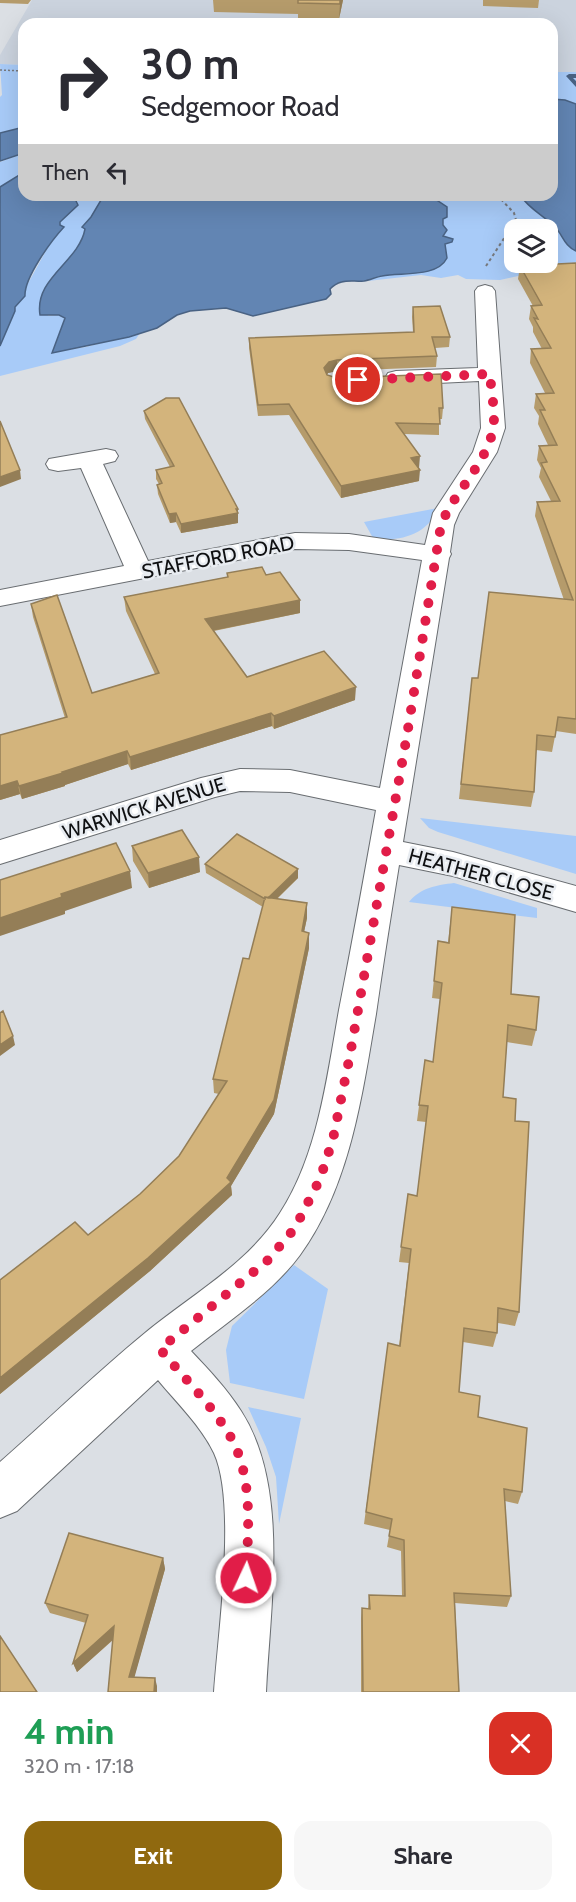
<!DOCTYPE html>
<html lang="en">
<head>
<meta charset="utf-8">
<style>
	body { margin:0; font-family:Cabin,sans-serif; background:#f7f7f7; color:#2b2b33; height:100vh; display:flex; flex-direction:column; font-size:22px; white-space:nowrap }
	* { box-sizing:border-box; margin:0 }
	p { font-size:20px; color:#7c7c81 }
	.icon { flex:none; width:33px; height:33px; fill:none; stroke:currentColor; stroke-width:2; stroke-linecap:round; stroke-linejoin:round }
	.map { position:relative; height:1692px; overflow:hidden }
	.side { display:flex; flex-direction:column; background:#fff; flex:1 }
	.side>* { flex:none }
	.hud { position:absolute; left:18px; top:18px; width:540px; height:183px; border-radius:18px; box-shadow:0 6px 24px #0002; background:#fff; color:#2b2b33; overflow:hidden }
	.tools { position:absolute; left:504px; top:219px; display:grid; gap:12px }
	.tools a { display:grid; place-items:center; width:54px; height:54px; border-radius:12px; background:#fff; box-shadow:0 6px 24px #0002; font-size:30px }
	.pin { position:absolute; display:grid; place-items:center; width:51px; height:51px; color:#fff; margin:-26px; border:3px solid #fff; border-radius:50%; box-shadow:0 2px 6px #0007 }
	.me { position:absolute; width:66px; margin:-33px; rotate:3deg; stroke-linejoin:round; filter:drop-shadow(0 0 4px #0008) }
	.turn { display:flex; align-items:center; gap:21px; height:126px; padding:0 24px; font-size:27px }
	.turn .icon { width:78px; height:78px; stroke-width:2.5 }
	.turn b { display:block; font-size:42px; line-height:51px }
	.then { display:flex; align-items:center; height:57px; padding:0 24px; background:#0003; gap:12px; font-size:22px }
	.round { display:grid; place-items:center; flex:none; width:63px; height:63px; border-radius:18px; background:#f7f7f7 }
	.overview { display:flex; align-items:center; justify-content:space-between; height:102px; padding:0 24px }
	h1 { font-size:36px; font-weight:700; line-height:45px; color:#1e9e55 }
	.cta { display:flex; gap:12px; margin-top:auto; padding:12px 24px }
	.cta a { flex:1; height:69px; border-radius:18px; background:#90690f; color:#fff; font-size:24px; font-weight:700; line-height:69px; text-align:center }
	.cta a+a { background:#f7f7f7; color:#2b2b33 }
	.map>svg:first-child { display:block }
	.built { fill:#cbd3de }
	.green { fill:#a8cbf8; fill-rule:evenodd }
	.water { fill:#6285b3; stroke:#496283; stroke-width:1.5 }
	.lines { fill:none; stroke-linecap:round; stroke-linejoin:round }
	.stream { fill:#496283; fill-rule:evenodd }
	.street-casing { stroke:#696d71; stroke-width:2 }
	.path-far1 { stroke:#77797d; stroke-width:1.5; stroke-dasharray:2 2; stroke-linecap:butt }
	.path { stroke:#77797d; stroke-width:2; stroke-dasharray:3 3; stroke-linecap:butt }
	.street { fill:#fff; fill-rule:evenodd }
	.wall { fill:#b59b6b }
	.shaded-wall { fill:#947e57 }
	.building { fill:#d3b47c; stroke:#947e57; stroke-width:1.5 }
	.route { stroke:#e11d48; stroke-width:10; stroke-dasharray:0 18 }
	.labels { text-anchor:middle; stroke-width:5; stroke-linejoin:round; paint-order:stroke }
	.street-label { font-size:20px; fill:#0f1012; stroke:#e8ecf1 }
</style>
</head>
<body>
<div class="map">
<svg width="576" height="1692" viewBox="0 0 576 1692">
	<rect width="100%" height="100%" fill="#dbdfe4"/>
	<path class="built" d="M32 0H576V72H552V24H24V65L0 64V55Z"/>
	<path class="green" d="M0 64 24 65V127L0 133V97L2 95Z
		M552 72H576V104L552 99Z
		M24 153V172L0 187V162Z
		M83 195H104L86 225 84 234 72 257 51 278 43 292 48 316 59 315 65 318 52 352 86 347 140 333 136 339 120 346 0 376V346L15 311V307L48 247 63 227 60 225V222L77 205 76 201Z
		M429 195H520C530 210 548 217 558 230 564 239 566 247 576 251V263L500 280 466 279 458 275 441 278 421 275 368 281C391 269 426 280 445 262V244L452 242V239L443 237 447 230 443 225 439 201ZM514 230H548V262H514Z
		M438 508C429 534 399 543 373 538L364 522Z
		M420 818 576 836V874L438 832 429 828Z
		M454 883 537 908V918L409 902C420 888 437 885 454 883Z
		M294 1265 328 1289 304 1399 230 1383 226 1350 232 1326Z
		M248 1407 301 1418 279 1524 276 1477 266 1447Z"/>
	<path class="water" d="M552 99 565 100 576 104V251C564 246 563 235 555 227 543 215 529 209 520 195H552Z
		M24 127V153L0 161V133Z
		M24 172V195H83L76 201 78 205 60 222V225L64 227C51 241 24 278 25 296L15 307V311L0 346V187Z
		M104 195H429L447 207V217L443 219V225L447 230 443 236 453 239 452 242 445 244 447 258C437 278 401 272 382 276 376 277 370 280 364 281 351 282 340 278 330 289L331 294 326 299 253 316 226 308 190 311 177 315 157 328 129 337 52 353 65 318 59 315H40C34 278 79 262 85 229L82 227 91 217Z"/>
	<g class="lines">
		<path class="stream" d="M569 74H576V78H573L576 81V87L566 76Z"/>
		<defs>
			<path id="street" d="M485 285 492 287 495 291 505 428 497 452 459 513 454 525 450 552 451 554 449 558 403 842 453 852 576 886V912L453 876 399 865C391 915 383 964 376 1014 362 1096 350 1186 300 1255 272 1293 228 1321 191 1351 209 1370 227 1389 241 1411 290 1487 270 1605 266 1692H214C218 1634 237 1503 214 1453 201 1426 177 1403 158 1380L17 1511 0 1518V1462C49 1419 95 1374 145 1333 191 1295 248 1264 280 1213 318 1155 327 1077 339 1010 352 944 364 877 376 810L290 792 240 791 215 797 0 864V840L201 778 240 769 290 770 380 788 422 560 349 550 295 549 0 606V590L124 566 81 468 58 471 49 469 46 464 49 459 106 449 115 451 118 456 115 461 103 464 148 561 295 533 349 534 425 545 433 513 473 452 481 428 479 381 396 385 388 383 385 378 388 373 396 371 478 368 475 291 478 287Z"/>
		</defs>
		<use href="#street" class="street-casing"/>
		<path class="path-far1" d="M0 70 24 71"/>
		<path class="path" d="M486 266 516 220 514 213 497 195"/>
		<use href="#street" class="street"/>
	</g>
	<path class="wall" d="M0 0H31L28 4 0 3Z
		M213 0H343L339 19 298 18V14L214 12Z
		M483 0H539L538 8 483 6Z
		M576 263V734L556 731 552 752 536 750 534 792 531 807 459 799 472 678H478L564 600 535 516 537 502 551 501 539 477 541 468 537 460 539 446 548 445 538 424 539 416 534 408 536 394 545 393 530 363 531 349H542L533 332V327L529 319 531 306H533L518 279 520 266Z
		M413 307 450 337 449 347 435 348 437 356 436 367 337 371 328 373 327 375 443 408 442 419H439V435L404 434 419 468H418L419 481 341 498 289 415 258 416 249 348V338L413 332 412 317Z
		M144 411 238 509V523L181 533 176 522 170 523 158 494 157 485 159 484 156 479V470L170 467 145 419Z
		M227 573 266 575 300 613 214 631 247 677 355 700 274 729 272 726 131 770 128 764 65 785V786L22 799 20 794 0 800V735L65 718 33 617 31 604 92 693 155 674 126 611 124 597 227 577Z
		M132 846 200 872 149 888 133 861Z
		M205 864 298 869V878L277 899 307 903V918L304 932 309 933V948L274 1114 231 1186 232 1195 150 1271 0 1394V1280L88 1235 140 1194 179 1156 219 1094 214 1093 213 1079 249 959 263 907 206 873Z
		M452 907 536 1030 532 1046 507 1042 503 1097 515 1121 519 1312 515 1326 498 1323 497 1333 493 1347 463 1342 459 1392 478 1417 522 1492 518 1504 505 1501 511 1596 507 1607 455 1603 459 1692H361V1618L362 1608H368L369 1595 402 1596 401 1551 387 1547 390 1530 364 1524 388 1343 399 1346 409 1263 399 1262 408 1194 417 1196 426 1122 417 1121 425 1060 433 1062 440 999 432 998 438 941 448 942Z
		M163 1558 165 1569 134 1677 157 1686V1692H108L113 1640 77 1672 73 1663 86 1623 50 1613 45 1603Z"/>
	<path class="shaded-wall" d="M340 0H343L339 19 340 4Z
		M337 360V371L328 373 324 379V368L329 362Z
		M420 456 419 468 410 469 411 458Z
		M20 470 21 479 0 487V477Z
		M420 470 419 481 341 498V486Z
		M238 509V523L181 533V524Z
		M176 513V522L170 523 169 514Z
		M300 600V613L206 632 205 619Z
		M356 687 355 700 274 729V716Z
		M271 713 272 726 131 770 130 757Z
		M127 751 128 764 65 785V786L22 799 19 786Z
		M17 781 20 794 0 800V786Z
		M199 857 200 872 149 888 148 873Z
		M298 869V878L266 909V900Z
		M130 871 132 888 65 911V914L0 936V918L61 894Z
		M307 903V918L301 946 302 931Z
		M309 933V948L274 1114 231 1186 232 1195 150 1271 0 1394V1378L227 1178Z
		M13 1036 15 1045 0 1056V1045Z
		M163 1558 165 1569 132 1686 129 1677Z
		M114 1626 118 1635 77 1672 73 1663Z
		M155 1678 157 1686V1692H154Z"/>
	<path class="building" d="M298 0H340V4L298 3Z
		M576 263V719L558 717 555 737 537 735 534 792 461 784 472 678H478L489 592 573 600 537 502 560 501 541 463 547 462 539 446 557 445 540 410H545L536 394 554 393 531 349 551 348 534 318 538 319 531 306 542 305 520 266Z
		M440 306 450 337H432L437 356 337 360 329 362 324 368 327 375 337 378 441 374 443 408H439L440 424 396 423 420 456 411 458 420 470 341 486 289 404 258 405 249 338 414 332 413 307Z
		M166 398H179L238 509H236L238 513 181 524 176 513 169 514 157 485 162 483 156 470 174 466 144 411Z
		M0 421 20 470 0 477Z
		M262 567 266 575 280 572 300 600 205 619 247 677 324 651 356 687 274 716 271 713 130 757 127 751 62 772 63 773 19 786 17 781 0 786V735L67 717 31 604 57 595 92 693 159 673 124 597 228 577 227 573Z
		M182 830 199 857 148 873 132 846Z
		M237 834 298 869 268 898 265 897V899L205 864Z
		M116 843 130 871 61 894 62 897 0 918V880Z
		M265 897 307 903 302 931 309 933 274 1100 227 1178 231 1182 148 1258 0 1378V1280L75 1222 88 1235 140 1194 179 1156 227 1081 213 1079 243 958 249 959Z
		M452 907 515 915 511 994 539 997 536 1030 508 1025 503 1097 516 1099 515 1121 529 1122 519 1312 498 1308 497 1333 464 1328 459 1392 480 1396 478 1417 527 1428 522 1492 504 1489 511 1596 454 1593 459 1692H363L362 1608 370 1609 369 1595 405 1596 404 1540 389 1536 392 1519 366 1512 388 1343 400 1346 411 1249 401 1247 408 1194 417 1196 428 1106 419 1105 425 1060 433 1062 442 983 434 981 438 941 449 943Z
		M3 1011 13 1036 0 1045V1013Z
		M69 1533 163 1558 129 1677 155 1678 154 1692H108L114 1626 73 1663 88 1615 45 1603Z
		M0 1636 37 1692H0Z"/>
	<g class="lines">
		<path class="route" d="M246 1578C248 1532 254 1477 230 1436 212 1405 183 1377 160 1349L268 1260 295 1228 320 1179 333 1139 350 1055 407 735 441 525C454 492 485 466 493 430 496 413 491 391 490 374L358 380"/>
	</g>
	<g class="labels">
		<g class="street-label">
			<text transform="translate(218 557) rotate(-11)" y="7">STAFFORD ROAD</text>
			<text transform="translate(144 808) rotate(-17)" y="7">WARWICK AVENUE</text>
			<text transform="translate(481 874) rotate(15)" y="7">HEATHER CLOSE</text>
		</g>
	</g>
</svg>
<div class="tools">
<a><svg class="icon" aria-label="layers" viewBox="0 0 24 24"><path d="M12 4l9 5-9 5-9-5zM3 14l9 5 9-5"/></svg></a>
</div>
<div class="pin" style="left:358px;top:380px;background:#d93025"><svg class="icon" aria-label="arrive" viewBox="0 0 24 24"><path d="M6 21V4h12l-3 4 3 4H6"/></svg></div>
<svg class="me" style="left:246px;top:1578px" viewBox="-20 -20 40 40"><circle r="17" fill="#e11d48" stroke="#fff" stroke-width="3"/><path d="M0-11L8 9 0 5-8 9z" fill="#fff"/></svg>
<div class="hud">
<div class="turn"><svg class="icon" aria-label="right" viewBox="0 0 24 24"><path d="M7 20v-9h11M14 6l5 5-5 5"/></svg><div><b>30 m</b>Sedgemoor Road</div></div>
<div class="then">Then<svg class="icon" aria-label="left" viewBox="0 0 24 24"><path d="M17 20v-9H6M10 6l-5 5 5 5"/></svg></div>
</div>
</div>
<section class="side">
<div class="overview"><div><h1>4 min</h1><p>320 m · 17:18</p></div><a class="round" style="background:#d93025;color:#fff"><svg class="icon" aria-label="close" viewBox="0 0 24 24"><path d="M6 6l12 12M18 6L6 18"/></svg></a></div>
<div class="cta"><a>Exit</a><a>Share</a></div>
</section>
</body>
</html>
